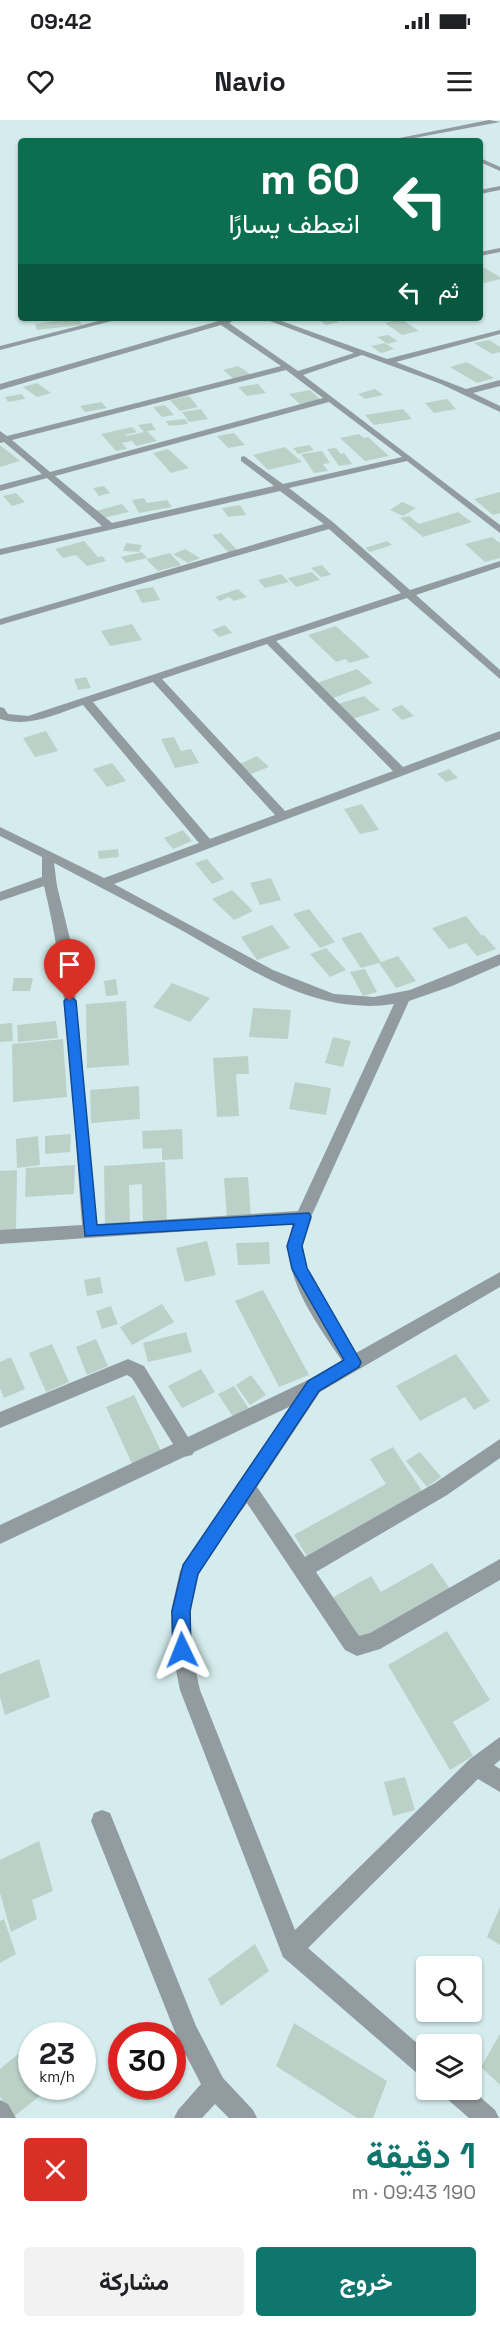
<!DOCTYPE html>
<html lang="ar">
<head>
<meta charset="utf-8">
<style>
	body { margin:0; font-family:"Space Grotesk",Vazirmatn,sans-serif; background:#f2f2f2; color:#202124; direction:rtl; height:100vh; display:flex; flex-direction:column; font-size:22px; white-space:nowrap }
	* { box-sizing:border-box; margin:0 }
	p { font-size:20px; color:#757577 }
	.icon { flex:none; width:33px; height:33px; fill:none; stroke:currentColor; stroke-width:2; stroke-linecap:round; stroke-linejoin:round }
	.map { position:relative; height:1998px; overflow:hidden; direction:ltr }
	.details { display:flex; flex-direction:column; background:#fff; flex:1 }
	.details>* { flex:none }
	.top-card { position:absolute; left:18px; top:18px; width:465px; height:183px; border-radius:6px; box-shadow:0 2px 4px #0004; direction:rtl; background:#0b6e4f; color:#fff; overflow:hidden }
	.fabs { position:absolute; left:416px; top:1836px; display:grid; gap:12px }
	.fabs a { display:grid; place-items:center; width:66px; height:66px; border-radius:6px; background:#fff; box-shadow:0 2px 4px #0004; font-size:30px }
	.speed { position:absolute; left:18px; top:1902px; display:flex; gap:12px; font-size:30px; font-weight:700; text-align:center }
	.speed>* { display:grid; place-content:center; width:78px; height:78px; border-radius:50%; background:#fff; box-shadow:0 2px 4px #0004; line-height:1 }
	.speed small { font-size:15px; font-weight:400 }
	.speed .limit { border:9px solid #d22; background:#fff; color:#111 }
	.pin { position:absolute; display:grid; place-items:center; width:51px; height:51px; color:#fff; margin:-62px -26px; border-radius:50% 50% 50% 0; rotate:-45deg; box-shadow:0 0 6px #0007 }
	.pin .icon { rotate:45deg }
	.me { position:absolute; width:66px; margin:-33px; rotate:358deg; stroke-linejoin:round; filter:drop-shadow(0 0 4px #0008) }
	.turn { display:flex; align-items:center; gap:21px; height:126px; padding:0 24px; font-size:27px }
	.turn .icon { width:78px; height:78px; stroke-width:2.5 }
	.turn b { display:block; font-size:42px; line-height:51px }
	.then { display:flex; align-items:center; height:57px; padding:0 24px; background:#0003; gap:12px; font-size:22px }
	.round { display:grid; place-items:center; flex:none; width:63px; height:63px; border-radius:6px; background:#f2f2f2 }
	.summary { display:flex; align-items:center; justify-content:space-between; height:102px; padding:0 24px }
	h1 { font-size:36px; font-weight:700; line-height:45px; color:#0f766e }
	.primary-button { display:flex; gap:12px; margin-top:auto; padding:12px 24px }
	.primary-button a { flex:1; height:69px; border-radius:6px; background:#0f766e; color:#fff; font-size:24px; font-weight:700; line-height:69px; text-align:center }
	.primary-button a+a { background:#f2f2f2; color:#202124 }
	.status { display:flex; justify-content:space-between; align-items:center; height:42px; padding:0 30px; background:#fff; direction:ltr }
	.status svg { height:16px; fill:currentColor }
	header { display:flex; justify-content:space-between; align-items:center; height:78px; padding:0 24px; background:#fff; font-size:27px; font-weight:700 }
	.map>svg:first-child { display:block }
	.building { fill:#bbd1c8 }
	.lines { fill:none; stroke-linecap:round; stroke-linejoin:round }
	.street { fill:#929b9f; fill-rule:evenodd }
	.route { fill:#1a73e8; stroke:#114b97; stroke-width:1.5 }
</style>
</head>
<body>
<div class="status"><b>09:42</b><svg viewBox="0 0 49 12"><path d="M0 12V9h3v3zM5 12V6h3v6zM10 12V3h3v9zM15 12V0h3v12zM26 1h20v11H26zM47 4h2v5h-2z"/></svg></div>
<header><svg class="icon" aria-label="menu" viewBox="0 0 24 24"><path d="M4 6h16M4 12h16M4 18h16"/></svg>Navio<svg class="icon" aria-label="heart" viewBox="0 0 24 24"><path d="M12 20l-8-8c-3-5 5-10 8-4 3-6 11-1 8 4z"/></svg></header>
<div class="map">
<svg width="500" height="1998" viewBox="0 0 500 1998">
	<rect width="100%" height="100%" fill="#d4eced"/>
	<path class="building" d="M485 148 500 157V159L485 163 480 160V149Z
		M78 198 82 205 37 210 35 204Z
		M316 198H338L336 200 339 202 326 205Z
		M401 199 419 211 402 215 385 203Z
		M388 215 398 221 388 224 377 217Z
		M489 220 500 227V232L492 234 474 223Z
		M385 223 394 229 381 233 371 226Z
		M467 242 494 258 477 263 450 247Z
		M238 246 250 254 234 259 223 250Z
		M37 263 51 273 37 277 23 267Z
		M258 264 266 273 247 276 238 267Z
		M375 269 383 275 365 279 358 274Z
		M310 270 321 280 300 284 289 274Z
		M22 274 25 279 8 282 5 277Z
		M189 276 198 287 180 291 170 280Z
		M447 279 456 289 434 293 425 283Z
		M101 282 107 288 85 292 80 286Z
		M165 285 174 295 162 297 153 287Z
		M201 289 208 299 189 302 182 292Z
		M403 289 412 299 374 305 365 295Z
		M185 299 188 304 169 306 166 301Z
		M151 303 156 310 147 311 157 321 136 326 132 321 122 323 127 329 116 331 101 314 132 307 137 312 125 315 127 316 144 312 138 305Z
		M234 313 245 325 228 328 217 316Z
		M359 314 364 318 368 317 389 336 365 341 340 318Z
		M0 325 20 341 0 347Z
		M309 325 314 330 298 334 293 328Z
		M285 327 302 342 268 350 253 335Z
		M336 328 341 334 344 333 352 344 339 346 327 329Z
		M168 329 189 348 171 353 153 333Z
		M322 331 330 343 323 344 328 351 314 353 301 334Z
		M104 366 110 373 99 376 93 368Z
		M500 372V393L493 395 474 379Z
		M16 373 25 382 12 386 3 376Z
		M144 378 147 383 167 380 172 387 139 393 132 380Z
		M402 382 416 388 403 396 390 390Z
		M122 384 129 392 103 398 96 391Z
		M240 385 246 395 228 397 222 388Z
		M458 392 472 402 423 417 400 398 409 396 419 404Z
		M221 413 238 431 229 433 212 415Z
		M492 417 500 423V438L485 442 465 424Z
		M84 421 98 437 102 436 106 441 87 446 76 435 63 438 55 429Z
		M387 421 392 425 370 432 365 428Z
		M126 423 142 425 139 432 123 431Z
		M185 429 200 438 188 443 173 434Z
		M142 432 147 438 126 443 121 437Z
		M170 433 181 445 158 451 146 439Z
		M322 445 331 455 321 457 311 448Z
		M312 452 320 460 296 467 288 458Z
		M281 454 289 462 265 468 258 460Z
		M153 467 160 480 142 483 135 470Z
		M238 469 247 477 234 481 229 477 220 481 215 477Z
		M132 504 142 520 110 526 101 511Z
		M225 505 232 513 219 517 212 510Z
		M336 506 370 537 350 543 345 539 336 542 308 515Z
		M357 549 373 563 331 579 314 564Z
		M86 557 91 568 78 570 74 559Z
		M364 576 380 590 353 599 338 584Z
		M402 585 414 596 402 600 391 589Z
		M46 611 58 631 35 637 23 618Z
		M174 617 181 631 191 629 199 643 175 648 161 619Z
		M257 636 269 647 251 654 240 644Z
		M112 643 126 661 107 667 93 649Z
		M449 649 458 658 446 662 437 654Z
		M362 684 379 710 360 714 344 689Z
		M183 710 192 721 173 729 164 718Z
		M118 729 119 737 99 739 98 731Z
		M207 739 224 759 212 764 195 743Z
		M271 758 281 780 260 785 250 763Z
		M232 770 253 791 234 800 212 779Z
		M309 789 335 822 320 828 293 794Z
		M466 796 482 816 484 815 496 829 477 836 466 823 449 829 432 808Z
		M272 805 290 828 257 840 241 817Z
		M361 812 381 842 398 836 416 861 396 868 379 843 361 848 341 818Z
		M326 828 346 850 330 857 310 834Z
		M365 849 377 872 363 876 350 852Z
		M14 858H33L30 871H12Z
		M116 859 118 875 106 876 104 861Z
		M172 863 210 878 190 902 153 887Z
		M126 881 129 945 87 948 86 884Z
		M253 888 291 890 288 919 249 917Z
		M56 901 58 918 18 922 17 905Z
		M12 903 13 921 0 922V904Z
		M333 917 351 921 343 947 325 943Z
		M63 919 67 977 13 982 12 924Z
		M248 936 249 954H236L239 996 217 997 213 938Z
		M295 962 331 968 326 995 289 989Z
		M139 966 140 999 91 1003 90 970Z
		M182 1009 183 1039 162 1040V1028L143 1029 142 1011Z
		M71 1014 70 1032 45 1034V1016Z
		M38 1016 40 1045 17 1048 16 1019Z
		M165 1042 167 1104 143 1105 142 1064 129 1065 130 1104 105 1106 104 1046Z
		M75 1045 74 1074 25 1077 26 1048Z
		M17 1050 16 1111 0 1112V1051Z
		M248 1057 251 1097 227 1099 224 1058Z
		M207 1121 216 1155 185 1162 176 1128Z
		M269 1122 270 1144 238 1145 236 1123Z
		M100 1157 103 1173 87 1176 84 1160Z
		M263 1170 309 1255 279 1267 235 1181Z
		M162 1184 174 1202 132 1225 120 1207Z
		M111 1186 118 1204 102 1209 96 1191Z
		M186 1212 192 1232 148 1242 143 1223Z
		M96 1219 108 1246 87 1255 76 1227Z
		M52 1224 69 1262 46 1272 29 1233Z
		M456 1234 490 1281 474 1290 465 1277 420 1301 396 1266Z
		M11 1237 25 1269 4 1278 0 1268V1242Z
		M201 1249 215 1272 182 1288 168 1266Z
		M251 1255 266 1275 250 1285 236 1265Z
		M234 1266 249 1289 233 1297 218 1274Z
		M134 1275 163 1335 134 1348 106 1287Z
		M393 1327 424 1374 308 1438 294 1415 386 1364 370 1339Z
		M420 1332 441 1357 427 1367 406 1341Z
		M432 1443 450 1469 357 1524 330 1479 371 1456 381 1472Z
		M447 1511 490 1580 453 1602 473 1636 450 1650 388 1545Z
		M39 1539 50 1577 5 1595 0 1577V1554Z
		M405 1657 415 1690 393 1696 384 1662Z
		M39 1721 53 1771 32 1780 37 1799 11 1812 0 1773V1740Z
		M500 1787V1825L487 1817Z
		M4 1799 16 1834 0 1843V1801Z
		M255 1824 269 1851 221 1886 208 1859Z
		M294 1903 387 1961 373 1998H357L276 1946Z
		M500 1914V1965L481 1947Z
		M18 1934 32 1960V1966H35L40 1976 12 1998 0 1976V1949Z"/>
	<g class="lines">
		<path class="street" d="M489 0 500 2 398 21H385Z
			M480 38 500 47V51L480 42Z
			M500 66V70L480 74V70Z
			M500 128V132L480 136V132Z
			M110 198H123L0 230V226Z
			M229 198 234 200 229 203 298 251 354 233 262 198H273L387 239 500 210V214L396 242 466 269 500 260V266L473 273 500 286V292L441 264 362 235 303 255 500 405V413L407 341 289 368 334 403 410 470 500 441V447L416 475 500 550V559L407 478 276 521 403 647 500 611V619L114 764 273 850 334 874 374 877 410 870 500 834V845L452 866 409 881 311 1097C308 1106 304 1115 303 1124 301 1159 338 1205 356 1233L500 1152V1167L320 1272 257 1367 305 1437 435 1363 500 1319V1338L447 1375 316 1452 359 1516 370 1513 500 1439V1460L380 1529 357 1536 345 1530 247 1383C234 1401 205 1437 198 1456 185 1493 192 1533 200 1570L295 1810 470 1639 500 1617V1640L494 1645 500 1649V1672L478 1659 308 1828 426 1931V1958L418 1954 283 1837 180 1570 172 1530 171 1491 180 1451 291 1286 194 1332 192 1335 184 1337 0 1424V1405L173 1324 132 1258 127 1255 0 1308V1292L128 1239 144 1246 188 1317 308 1260 342 1241C317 1203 276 1152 293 1104L0 1124V1110L82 1105C73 992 71 876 44 766L0 781V772L42 757V737L0 716V707L104 758 199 723 83 585C56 594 29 608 0 599V587L4 588 8 594 28 596 401 473 329 409 0 505V499L324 404 280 371 0 435V429L102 406 47 358 0 371V365L42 354 4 322 0 323V311L7 316 281 246 221 205 0 270V264ZM286 250 323 278 50 352 12 320ZM329 282 402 337 283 364 244 336 241 337V341L274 366 112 403 55 356ZM267 524 393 651 285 691 162 559ZM153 562 275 695 210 719 93 582ZM54 743C97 766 141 788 183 811 249 848 314 896 394 884L298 1091 97 1104 70 819 57 766Z
			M102 1690 110 1693 196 1906 223 1958 253 1990 257 1998H229L215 1984 202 1998H174L178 1990 201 1964 179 1922 91 1701 94 1693Z
			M471 1969 495 1990 499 1998H469L446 1978 442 1970Z
			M0 1980 8 1984 16 1998H0Z"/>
	</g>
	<path class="route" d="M70 876 76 881 97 1105 309 1093 311 1097 302 1126 307 1148 361 1242 359 1247 319 1271 198 1454 190 1491 191 1530 188 1537 182 1539 176 1537 173 1530 172 1491 183 1445 308 1261 344 1240 292 1149 287 1126 294 1104 85 1116 64 881Z"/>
</svg>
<div class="fabs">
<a><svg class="icon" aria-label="search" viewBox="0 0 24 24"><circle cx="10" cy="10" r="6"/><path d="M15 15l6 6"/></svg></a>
<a><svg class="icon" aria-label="layers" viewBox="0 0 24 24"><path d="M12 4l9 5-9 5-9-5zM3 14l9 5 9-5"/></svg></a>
</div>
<div class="speed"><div>23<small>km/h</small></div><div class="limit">30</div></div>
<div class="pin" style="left:70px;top:881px;background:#d93025"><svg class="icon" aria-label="arrive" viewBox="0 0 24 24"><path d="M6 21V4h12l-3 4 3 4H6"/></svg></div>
<svg class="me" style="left:182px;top:1530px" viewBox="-20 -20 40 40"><path d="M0-17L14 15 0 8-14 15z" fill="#1a73e8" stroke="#fff" stroke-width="4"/></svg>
<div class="top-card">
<div class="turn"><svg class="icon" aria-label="left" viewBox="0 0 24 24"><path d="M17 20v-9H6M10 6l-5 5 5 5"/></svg><div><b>60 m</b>انعطف يسارًا</div></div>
<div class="then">ثم<svg class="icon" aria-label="left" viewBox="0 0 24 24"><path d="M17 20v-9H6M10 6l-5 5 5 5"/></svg></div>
</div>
</div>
<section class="details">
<div class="summary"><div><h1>1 دقيقة</h1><p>190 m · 09:43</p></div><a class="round" style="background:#d93025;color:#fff"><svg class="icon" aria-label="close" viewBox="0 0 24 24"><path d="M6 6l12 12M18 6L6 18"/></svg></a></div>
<div class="primary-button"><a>خروج</a><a>مشاركة</a></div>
</section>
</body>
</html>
